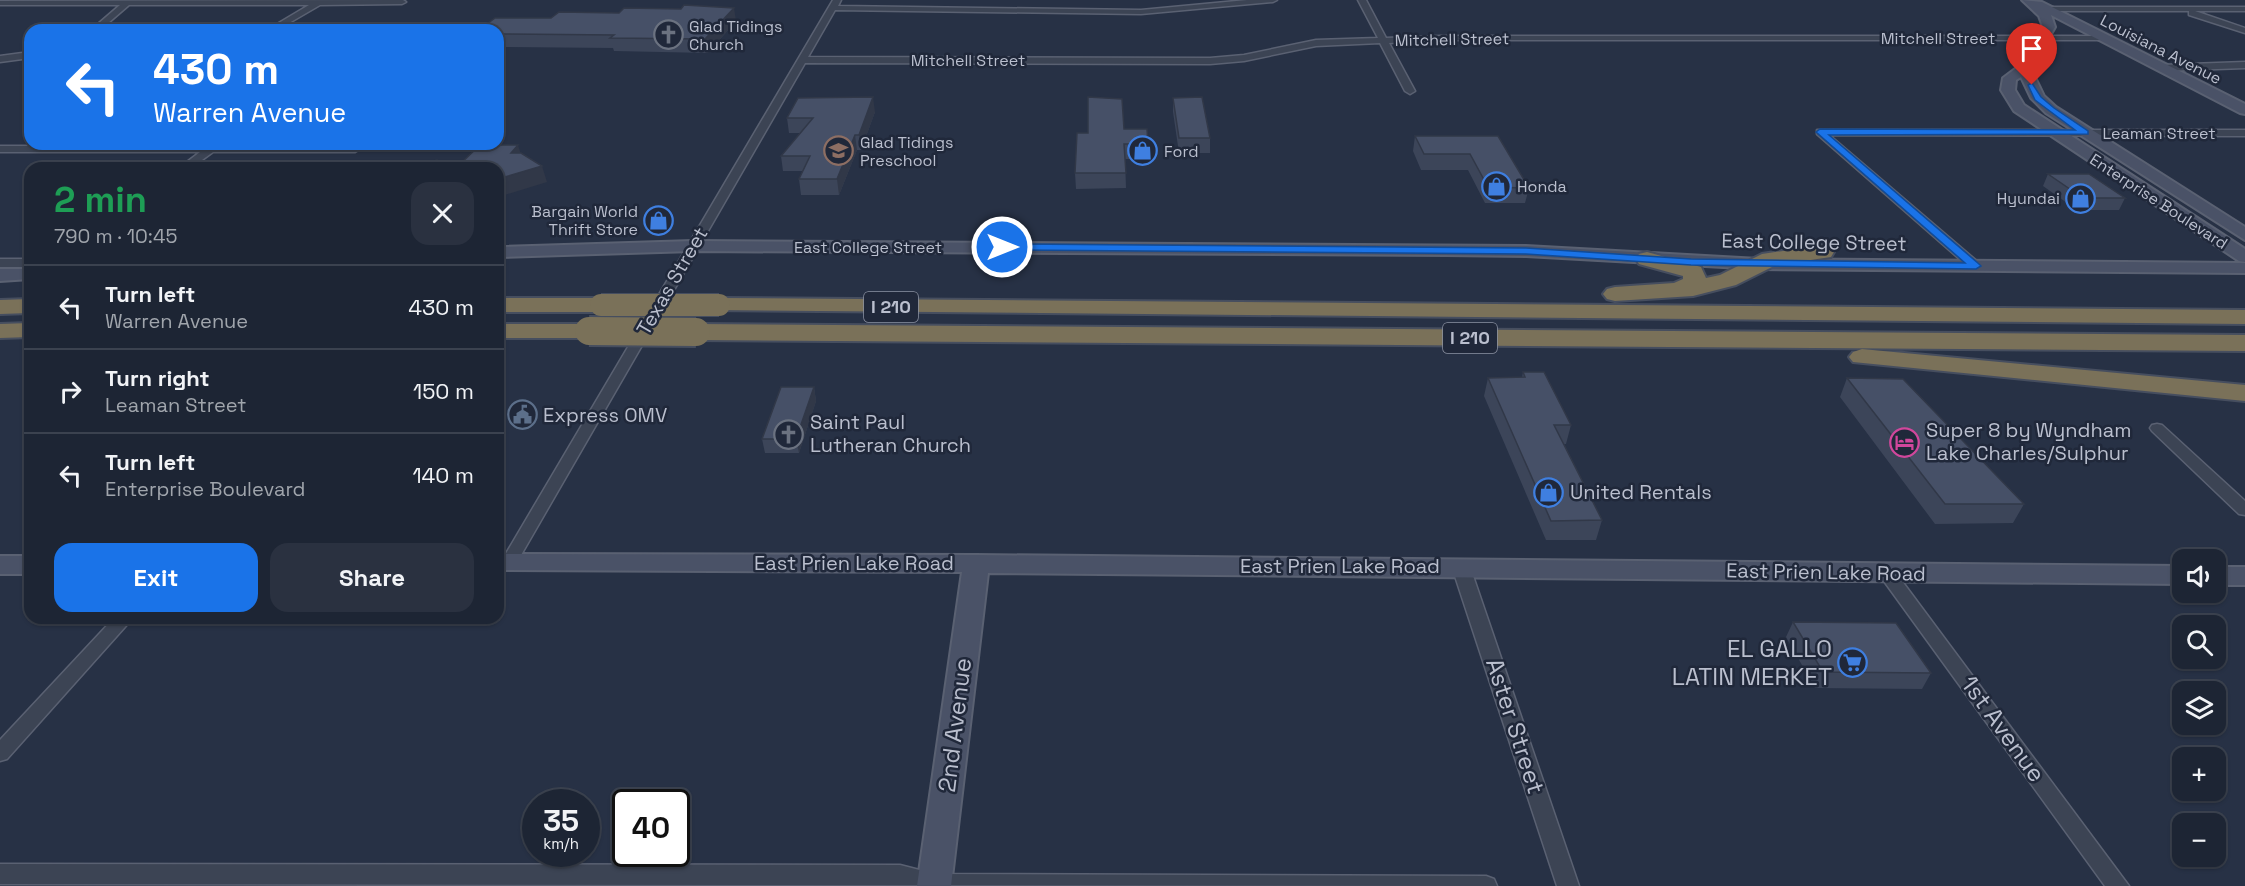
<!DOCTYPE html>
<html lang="en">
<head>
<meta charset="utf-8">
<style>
	body { margin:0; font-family:"Space Grotesk",sans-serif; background:#2a3140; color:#f1f3f6; height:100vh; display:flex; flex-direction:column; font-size:22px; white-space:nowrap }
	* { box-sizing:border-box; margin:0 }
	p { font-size:20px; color:#a0a5ac }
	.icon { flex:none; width:33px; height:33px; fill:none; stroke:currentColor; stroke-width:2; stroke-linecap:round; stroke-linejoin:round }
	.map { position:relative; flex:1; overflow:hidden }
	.sheet { position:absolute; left:24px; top:162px; width:480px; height:462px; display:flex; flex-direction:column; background:#1d2534; border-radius:18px; box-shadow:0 2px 4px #0004,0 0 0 2px #3b424f }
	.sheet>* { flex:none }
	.banner { position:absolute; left:24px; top:24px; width:480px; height:126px; border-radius:18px; box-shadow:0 2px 4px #0004,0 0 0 2px #3b424f; background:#1a73e8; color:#fff; overflow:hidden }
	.fabs { position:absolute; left:2172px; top:549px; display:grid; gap:12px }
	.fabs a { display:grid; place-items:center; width:54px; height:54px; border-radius:12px; background:#1d2534; box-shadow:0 2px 4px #0004,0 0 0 2px #3b424f; font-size:30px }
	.speed { position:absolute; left:522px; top:789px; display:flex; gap:12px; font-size:30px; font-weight:700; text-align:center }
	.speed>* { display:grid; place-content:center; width:78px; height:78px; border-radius:50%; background:#1d2534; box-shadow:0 2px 4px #0004,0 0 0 2px #3b424f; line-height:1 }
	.speed small { font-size:15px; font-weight:400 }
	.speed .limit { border:3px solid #111; border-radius:9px; background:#fff; color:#111 }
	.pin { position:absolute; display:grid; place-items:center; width:51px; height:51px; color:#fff; margin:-62px -26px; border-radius:50% 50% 50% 0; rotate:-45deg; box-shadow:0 0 6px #0007 }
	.pin .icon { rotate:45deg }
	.me { position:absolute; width:66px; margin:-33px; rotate:90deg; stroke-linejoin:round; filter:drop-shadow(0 0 4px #0008) }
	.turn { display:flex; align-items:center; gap:21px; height:126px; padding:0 30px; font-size:27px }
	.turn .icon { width:78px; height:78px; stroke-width:2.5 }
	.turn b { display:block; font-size:42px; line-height:51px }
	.round { display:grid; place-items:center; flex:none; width:63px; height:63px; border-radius:18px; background:#2a3140 }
	.head { display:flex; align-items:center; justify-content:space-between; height:102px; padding:0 30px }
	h1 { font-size:36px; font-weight:600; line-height:45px; color:#1e9e55 }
	.cta { display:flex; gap:12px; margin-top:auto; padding:12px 30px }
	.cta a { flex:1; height:69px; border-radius:18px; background:#1a73e8; color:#fff; font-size:24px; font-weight:600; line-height:69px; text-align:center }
	.cta a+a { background:#2a3140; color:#f1f3f6 }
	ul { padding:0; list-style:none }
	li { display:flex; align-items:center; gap:18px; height:84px; padding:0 30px; border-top:2px solid #3b424f }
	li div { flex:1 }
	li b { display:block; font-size:22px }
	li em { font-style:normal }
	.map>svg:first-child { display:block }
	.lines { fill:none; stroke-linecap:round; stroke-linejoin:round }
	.street-casing { stroke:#5a6172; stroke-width:3 }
	.secondary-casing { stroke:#5a6172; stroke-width:4 }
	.highway-casing { stroke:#464e5f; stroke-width:4 }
	.street { fill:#3c4454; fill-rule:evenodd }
	.secondary { fill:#4a5267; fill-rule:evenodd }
	.highway { fill:#7a7159; fill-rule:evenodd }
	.highway-bridge-far1-casing { stroke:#464e5f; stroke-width:24; stroke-linecap:butt }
	.highway-bridge-casing { stroke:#464e5f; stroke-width:32; stroke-linecap:butt }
	.highway-bridge-far1 { stroke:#7a7159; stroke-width:22 }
	.highway-bridge { stroke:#7a7159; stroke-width:28 }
	.wall { fill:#3c4559 }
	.shaded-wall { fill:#313848 }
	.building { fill:#465067; stroke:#313848; stroke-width:1.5 }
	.route { fill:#1a73e8; stroke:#114b97; stroke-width:1.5 }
	.labels { text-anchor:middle; stroke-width:5; stroke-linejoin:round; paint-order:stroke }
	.far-poi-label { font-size:16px; fill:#babfce; stroke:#20283a; text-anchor:start }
	.far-street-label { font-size:16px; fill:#babfce; stroke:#20283a }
	.shield { fill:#20283a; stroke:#8c92a2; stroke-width:1.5 }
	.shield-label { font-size:18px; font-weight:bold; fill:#babfce }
	.street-label { font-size:20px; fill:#babfce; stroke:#20283a }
	.poi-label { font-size:20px; fill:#babfce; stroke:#20283a; text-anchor:start }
	.near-poi-label { font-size:24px; fill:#babfce; stroke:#20283a; text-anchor:end }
	.near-street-label { font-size:24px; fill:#babfce; stroke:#20283a }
</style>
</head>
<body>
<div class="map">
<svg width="2245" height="886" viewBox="0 0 2245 886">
	<rect width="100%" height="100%" fill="#273145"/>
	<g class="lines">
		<defs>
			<path id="street" d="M403 0 406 2 402 4 320 5 277 30H267L309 5H129L100 30H91L120 5H0V1Z
				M833 0H841L838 6 1141 10 1247 0H1277L1273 2 1141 14 835 10 808 57 1210 58 1244 55 1316 40 1378 38 1358 0H1366L1386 38 1441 36H2103L2107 38 2103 40H1441L1389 43 1415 91 1410 94 1405 91 1380 43 1316 46 1244 61 1210 64 805 63 517 562 515 566H503L501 562Z
				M2041 7H2245V11H2195L2245 28V33L2189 15V11H2038L2037 9Z
				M30 52V58L0 62V56Z
				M2245 62V68L2162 71 2158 68 2162 65Z
				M1817 130H2245V136L1829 135 1979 263 1981 266 1975 270 1971 269 1817 134Z
				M0 146H355L360 149 355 152H213L191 168H179L200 152H0Z
				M0 259H30V267H0Z
				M2157 424 2162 425 2245 501V515L2239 514 2152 431 2150 428 2152 425Z
				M1461 561 1467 563 1470 567 1579 886H1557L1452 567 1455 563Z
				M1887 567 1893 569 2129 886H2105L1881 577 1878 573 1881 569Z
				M114 618H133L7 759 0 761V740Z
				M0 864 900 865 935 874 1486 876 1494 879 1497 886 0 884Z"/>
			<path id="secondary" d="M2022 0 2042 2 2245 104V114L2240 113 2051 15 2055 27 2031 69 2044 96 2056 107 2245 227V240L2046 113 2031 98 2021 77 2016 80 2015 90 2024 105 2245 249V262L2239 261 2014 111 2001 90 2003 78 2019 66 2043 27 2039 16Z
				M693 241 1526 246 1759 259 2245 263V273L1759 269 1526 256 1446 255 693 251 498 257V247Z
				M0 269H30V279L0 281Z
				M498 554 976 555 2182 566V584L988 573 951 886H917L962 572 498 570Z
				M0 556H30V574H0Z
				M2216 567H2245V585H2216Z"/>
			<path id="highway" d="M1823 245 1831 247 1834 252 1831 257 1776 265 1736 285 1693 296 1615 301 1607 299 1603 294 1607 289 1615 287 1674 283 1683 279V276L1639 264 1636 259 1639 254 1647 252 1701 267 1706 278 1720 275 1762 254Z
				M498 298H601L610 300 613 305 610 310 601 312H498Z
				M719 298 2245 310V324L710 310 707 305 710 300Z
				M30 299V313L0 314V300Z
				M30 323V337L0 338V324Z
				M498 324H589L598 326 601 331 598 336 589 338H498Z
				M696 324 2245 335V351L696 340 687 337 683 332 687 327Z
				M1862 349 2245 385V401L1853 362 1849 357 1853 352Z"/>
		</defs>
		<use href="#street" class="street-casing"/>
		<use href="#secondary" class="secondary-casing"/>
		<use href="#highway" class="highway-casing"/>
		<use href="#street" class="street"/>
		<use href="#secondary" class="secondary"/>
		<use href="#highway" class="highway"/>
		<defs>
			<path id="highway-bridge-far1" d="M601 305H719"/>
			<path id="highway-bridge" d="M589 331 696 332"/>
		</defs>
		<use href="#highway-bridge-far1" class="highway-bridge-far1-casing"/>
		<use href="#highway-bridge" class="highway-bridge-casing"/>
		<use href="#highway-bridge-far1" class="highway-bridge-far1"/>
		<use href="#highway-bridge" class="highway-bridge"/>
	</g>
	<path class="wall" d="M736 21 708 53 614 51 613 48 498 47V30Z
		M1173 98 1210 138V153H1179L1173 112Z
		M875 112 861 150H857L839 195H801L799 179 803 171H783L781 156 800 133H789L787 118Z
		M1124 129 1148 144V159H1125L1126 188 1076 189 1075 173 1088 133Z
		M1415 136H1498L1529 188 1525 203H1485L1468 170H1421L1413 151Z
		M2048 174 2125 198 2119 210H2077L2043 186Z
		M1523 372 1571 425 1566 444H1564L1602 520 1596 540H1546L1484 396 1488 378 1522 377Z
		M1847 378 2024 504 2013 523 1935 524 1840 397Z
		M814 387 816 401 799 453H765L762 439Z
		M1793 622 1931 673 1922 689 1815 688 1786 637Z"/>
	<path class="shaded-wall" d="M734 8 736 21 708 53 705 39Z
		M873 97 875 112 861 150 859 135Z
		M855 135 857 150 839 195 837 179Z
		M518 145 523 161 511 153Z
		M542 166 547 182 498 197V179Z
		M814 387 816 401 799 453 796 439Z"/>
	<path class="building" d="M684 5 734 8 705 39 610 38 614 35 498 34V30H479L495 18H551L559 12 619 13 624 8 681 9Z
		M873 97 859 135H855L837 179H799L810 156H781L813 118H787L798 98Z
		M1088 97 1122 99 1124 129H1147L1148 144H1124L1126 173H1075L1077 133H1088Z
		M1202 97 1210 138H1179L1173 98Z
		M1415 136H1498L1529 188 1488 187 1470 154H1424Z
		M480 145H518L511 153H521L542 166 498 179V168H456Z
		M437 160 448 168H419L416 166Z
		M2048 174H2089L2125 198H2083Z
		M1523 372H1544L1571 425H1554L1602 520 1551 521 1488 378 1525 377Z
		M1847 378 1903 379 2024 504H1945Z
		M781 387H814L796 439H762Z
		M1793 622 1896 623 1931 673 1823 672Z"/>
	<path class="route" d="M2032 83 2041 97 2054 108 2088 131V134L1829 135 1979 264 1981 266 1976 269 1691 265 1526 254 1002 250 997 247 1002 244 1526 248 1691 259 1965 263 1816 132 1820 129 2075 130 2035 100 2028 85Z"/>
	<defs>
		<symbol id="church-ring" viewBox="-11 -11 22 22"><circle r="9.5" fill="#20283a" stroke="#6b7280" stroke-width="1.5"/><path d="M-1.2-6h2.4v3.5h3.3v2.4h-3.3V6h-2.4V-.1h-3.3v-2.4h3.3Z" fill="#6b7280"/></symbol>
		<symbol id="school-ring" viewBox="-11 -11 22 22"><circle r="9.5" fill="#20283a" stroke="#8d6e63" stroke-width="1.5"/><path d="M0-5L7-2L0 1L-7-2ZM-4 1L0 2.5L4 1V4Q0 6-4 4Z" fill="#8d6e63"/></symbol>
		<symbol id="shop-ring" viewBox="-11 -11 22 22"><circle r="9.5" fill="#20283a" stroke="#3f7fe0" stroke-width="1.5"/><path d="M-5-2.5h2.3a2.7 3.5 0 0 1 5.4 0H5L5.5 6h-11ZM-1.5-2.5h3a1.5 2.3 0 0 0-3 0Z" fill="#3f7fe0"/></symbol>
		<symbol id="civic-ring" viewBox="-11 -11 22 22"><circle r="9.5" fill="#20283a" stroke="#5c6f8a" stroke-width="1.5"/><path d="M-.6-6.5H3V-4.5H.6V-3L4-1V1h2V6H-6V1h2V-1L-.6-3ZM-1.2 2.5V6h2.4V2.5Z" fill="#5c6f8a"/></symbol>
		<symbol id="hotel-ring" viewBox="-11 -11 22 22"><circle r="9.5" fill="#20283a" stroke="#d1479c" stroke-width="1.5"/><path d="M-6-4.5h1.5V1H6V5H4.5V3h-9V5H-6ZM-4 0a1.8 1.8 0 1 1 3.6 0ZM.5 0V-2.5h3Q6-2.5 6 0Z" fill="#d1479c"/></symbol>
		<symbol id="supermarket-ring" viewBox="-11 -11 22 22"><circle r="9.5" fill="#20283a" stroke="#3f7fe0" stroke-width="1.5"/><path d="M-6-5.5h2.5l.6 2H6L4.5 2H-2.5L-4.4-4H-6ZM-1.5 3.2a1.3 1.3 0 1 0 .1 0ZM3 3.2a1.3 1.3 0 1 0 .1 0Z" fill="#3f7fe0"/></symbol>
	</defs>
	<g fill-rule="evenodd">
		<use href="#church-ring" x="652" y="18" width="33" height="33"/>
		<use href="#school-ring" x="822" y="134" width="33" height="33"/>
		<use href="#shop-ring" x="1126" y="134" width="33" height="33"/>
		<use href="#shop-ring" x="1480" y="170" width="33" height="33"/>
		<use href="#shop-ring" x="2064" y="182" width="33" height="33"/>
		<use href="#shop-ring" x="642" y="204" width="33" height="33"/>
		<use href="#civic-ring" x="506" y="398" width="33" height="33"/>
		<use href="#church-ring" x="772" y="418" width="33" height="33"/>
		<use href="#hotel-ring" x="1888" y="426" width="33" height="33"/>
		<use href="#shop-ring" x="1532" y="476" width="33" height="33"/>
		<use href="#supermarket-ring" x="1836" y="646" width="33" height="33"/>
	</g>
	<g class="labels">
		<g class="far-poi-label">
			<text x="689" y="32">Glad Tidings<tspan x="689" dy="18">Church</tspan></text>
			<text x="860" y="148">Glad Tidings<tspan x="860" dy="18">Preschool</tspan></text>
			<text x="1164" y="157">Ford</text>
			<text x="1517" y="192">Honda</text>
			<text x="2060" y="204" text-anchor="end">Hyundai</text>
			<text x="638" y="217" text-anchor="end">Bargain World<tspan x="638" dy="18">Thrift Store</tspan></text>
		</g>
		<g class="far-street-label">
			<text x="1938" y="44">Mitchell Street</text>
			<text transform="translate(1452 39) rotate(-1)" y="6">Mitchell Street</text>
			<text transform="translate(2161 49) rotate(27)" y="6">Louisiana Avenue</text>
			<text x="968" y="66">Mitchell Street</text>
			<text x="2159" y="139">Leaman Street</text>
			<text transform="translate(2159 201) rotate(33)" y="6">Enterprise Boulevard</text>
			<text x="868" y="253">East College Street</text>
		</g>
		<g class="shield">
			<rect x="864" y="292" width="54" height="30" rx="4.5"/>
			<rect x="1443" y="323" width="54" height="30" rx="4.5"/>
		</g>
		<g class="shield-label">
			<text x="891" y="313">I 210</text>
			<text x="1470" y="344">I 210</text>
		</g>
		<g class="street-label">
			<text transform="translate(1814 242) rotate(1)" y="7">East College Street</text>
			<text transform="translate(672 281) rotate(-60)" y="7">Texas Street</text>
			<text x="854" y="570">East Prien Lake Road</text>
			<text x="1340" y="573">East Prien Lake Road</text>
			<text transform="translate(1826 572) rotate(1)" y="7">East Prien Lake Road</text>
		</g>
		<g class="poi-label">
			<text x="543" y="422">Express OMV</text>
			<text x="810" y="429">Saint Paul<tspan x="810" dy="23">Lutheran Church</tspan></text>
			<text x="1926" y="437">Super 8 by Wyndham<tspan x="1926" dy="23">Lake Charles/Sulphur</tspan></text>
			<text x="1570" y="499">United Rentals</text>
		</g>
		<g class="near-poi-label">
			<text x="1832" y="657">EL GALLO<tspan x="1832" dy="28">LATIN MERKET</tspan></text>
		</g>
		<g class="near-street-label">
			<text transform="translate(955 725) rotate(-83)" y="8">2nd Avenue</text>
			<text transform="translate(1515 726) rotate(72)" y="8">Aster Street</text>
			<text transform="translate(2003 729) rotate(54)" y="8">1st Avenue</text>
		</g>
	</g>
</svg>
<div class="fabs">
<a><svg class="icon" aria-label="sound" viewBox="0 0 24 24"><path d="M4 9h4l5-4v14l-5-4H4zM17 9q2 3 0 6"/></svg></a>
<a><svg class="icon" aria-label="search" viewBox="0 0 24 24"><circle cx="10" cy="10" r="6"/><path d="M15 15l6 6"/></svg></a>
<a><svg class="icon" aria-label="layers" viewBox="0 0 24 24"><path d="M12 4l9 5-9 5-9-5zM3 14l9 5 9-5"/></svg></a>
<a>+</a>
<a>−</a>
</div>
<div class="speed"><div>35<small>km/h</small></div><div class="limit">40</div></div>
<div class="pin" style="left:2032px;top:85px;background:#d93025"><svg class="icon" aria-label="arrive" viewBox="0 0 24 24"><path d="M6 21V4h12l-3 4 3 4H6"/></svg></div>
<svg class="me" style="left:1002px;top:247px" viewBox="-20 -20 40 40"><circle r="17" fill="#1a73e8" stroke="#fff" stroke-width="3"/><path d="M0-11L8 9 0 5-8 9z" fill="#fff"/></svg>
<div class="banner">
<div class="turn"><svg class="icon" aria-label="left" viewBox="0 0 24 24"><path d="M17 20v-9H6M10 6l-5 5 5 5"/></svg><div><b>430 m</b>Warren Avenue</div></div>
</div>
<section class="sheet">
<div class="head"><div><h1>2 min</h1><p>790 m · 10:45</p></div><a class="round"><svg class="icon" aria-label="close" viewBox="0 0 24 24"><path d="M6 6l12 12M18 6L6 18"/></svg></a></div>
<ul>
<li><svg class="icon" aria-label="left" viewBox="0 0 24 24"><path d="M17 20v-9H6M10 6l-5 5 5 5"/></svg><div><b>Turn left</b><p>Warren Avenue</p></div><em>430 m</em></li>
<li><svg class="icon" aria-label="right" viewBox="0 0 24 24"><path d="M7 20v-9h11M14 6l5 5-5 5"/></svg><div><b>Turn right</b><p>Leaman Street</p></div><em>150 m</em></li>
<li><svg class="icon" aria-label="left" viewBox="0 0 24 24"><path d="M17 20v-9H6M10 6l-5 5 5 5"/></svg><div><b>Turn left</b><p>Enterprise Boulevard</p></div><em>140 m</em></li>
</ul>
<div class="cta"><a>Exit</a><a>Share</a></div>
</section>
</div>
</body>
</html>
